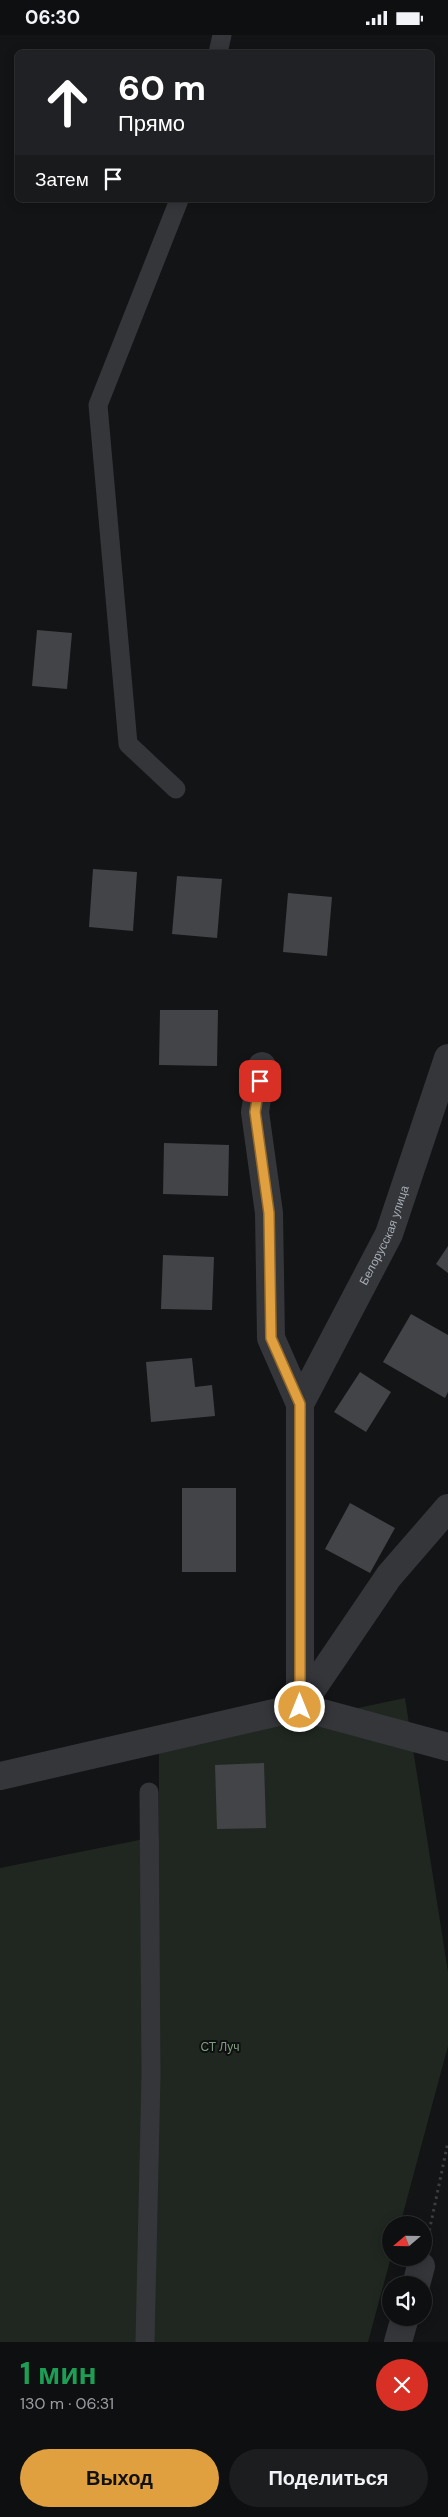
<!DOCTYPE html>
<html lang="ru">
<head>
<meta charset="utf-8">
<style>
	body { margin:0; font-family:"DM Sans",sans-serif; background:#1c1d1e; color:#f1f3f6; height:100vh; display:flex; flex-direction:column; font-size:19px; white-space:nowrap }
	* { box-sizing:border-box; margin:0 }
	p { font-size:16px; color:#9b9c9f }
	.icon { flex:none; width:28px; height:28px; fill:none; stroke:currentColor; stroke-width:2; stroke-linecap:round; stroke-linejoin:round }
	.map { position:relative; height:2307px; overflow:hidden }
	.side { display:flex; flex-direction:column; background:#0e0f10; flex:1 }
	.side>* { flex:none }
	.guide { position:absolute; left:15px; top:15px; width:419px; height:152px; border-radius:8px; box-shadow:0 2px 12px #0003,0 0 0 1px #2e2f30; background:#202124; color:#fff; overflow:hidden }
	.needle { width:32px; rotate:250deg }
	.fabs { position:absolute; left:382px; top:2181px; display:grid; gap:10px }
	.fabs a { display:grid; place-items:center; width:50px; height:50px; border-radius:50%; background:#0e0f10; box-shadow:0 2px 12px #0003,0 0 0 1px #2e2f30; font-size:25px }
	.pin { position:absolute; display:grid; place-items:center; width:42px; height:42px; color:#fff; margin:-21px; border-radius:10px; box-shadow:0 2px 8px #0006 }
	.me { position:absolute; width:55px; margin:-28px; rotate:0deg; stroke-linejoin:round; filter:drop-shadow(0 0 4px #0008) }
	.turn { display:flex; align-items:center; gap:18px; height:105px; padding:0 20px; font-size:22px }
	.turn .icon { width:65px; height:65px; stroke-width:2.5 }
	.turn b { display:block; font-size:35px; line-height:42px }
	.then { display:flex; align-items:center; height:48px; padding:0 20px; background:#0003; gap:10px; font-size:19px }
	.round { display:grid; place-items:center; flex:none; width:52px; height:52px; border-radius:26px; background:#1c1d1e }
	.head { display:flex; align-items:center; justify-content:space-between; height:85px; padding:0 20px }
	h1 { font-size:30px; font-weight:700; line-height:38px; color:#1e9e55 }
	.primary-button { display:flex; gap:10px; margin-top:auto; padding:10px 20px }
	.primary-button a { flex:1; height:58px; border-radius:30px; background:#e0a040; color:#111; font-size:20px; font-weight:700; line-height:58px; text-align:center }
	.primary-button a+a { background:#1c1d1e; color:#f1f3f6 }
	.status { display:flex; justify-content:space-between; align-items:center; height:35px; padding:0 25px; background:#0e0f10; direction:ltr }
	.status svg { height:14px; fill:currentColor }
	.map>svg:first-child { display:block }
	.green { fill:#202720 }
	.building { fill:#434448 }
	.lines { fill:none; stroke-linecap:round; stroke-linejoin:round }
	.path { stroke:#3b3d40; stroke-width:3; stroke-dasharray:2.5 4; stroke-linecap:butt }
	.service { stroke:#35363a; stroke-width:19 }
	.minor { stroke:#35363a; stroke-width:28 }
	.route-casing { stroke:#92682a; stroke-width:12 }
	.route { stroke:#e0a040; stroke-width:9 }
	.labels { text-anchor:middle; stroke-width:4; stroke-linejoin:round; paint-order:stroke }
	.street-label { font-size:12px; fill:#a6abb4; stroke:#0e0f10 }
	.park-label { font-size:12px; fill:#7f9d7f; stroke:#0e0f10 }
</style>
</head>
<body>
<div class="status"><b>06:30</b><svg viewBox="0 0 49 12"><path d="M0 12V9h3v3zM5 12V6h3v6zM10 12V3h3v9zM15 12V0h3v12zM26 1h20v11H26zM47 4h2v5h-2z"/></svg></div>
<div class="map">
<svg width="448" height="2307" viewBox="0 0 448 2307">
	<rect width="100%" height="100%" fill="#131415"/>
	<path class="green" d="M405 1663 448 1937V2011L400 2190H391V2222L368 2307H0V1833L159 1801V1715Z"/>
	<path class="building" d="M37 595 72 598 67 654 32 651Z
		M93 834 137 837 133 896 89 892Z
		M177 841 222 844 217 903 172 899Z
		M288 858 332 862 327 921 283 917Z
		M160 975H218L217 1031 159 1030Z
		M164 1108 229 1110 228 1161 163 1159Z
		M448 1211V1238L436 1229Z
		M163 1220 214 1222 212 1275 161 1274Z
		M411 1279 448 1300V1357L445 1363 383 1327Z
		M192 1323 195 1352 212 1350 215 1381 151 1387 146 1327Z
		M360 1337 391 1357 366 1397 334 1377Z
		M182 1453H236V1537H182Z
		M350 1468 395 1493 370 1538 325 1514Z
		M264 1728 266 1793 217 1794 215 1730Z"/>
	<g class="lines">
		<path class="path" d="M428 2202 448 2107"/>
		<path class="service" d="M218 18 222 0
			M176 754 128 709 98 370 179 165
			M145 2307 151 2040 149 1757"/>
		<g class="minor">
			<path d="M262 1031 255 1077 269 1178 271 1303 300 1369V1672"/>
			<path id="s1" d="M300 1369 389 1199 448 1023"/>
			<path d="M300 1672 389 1541 448 1473"/>
			<path d="M0 1741 300 1672 448 1712"/>
			<path d="M416 2250 421 2231"/>
			<path d="M398 2307 405 2282"/>
		</g>
	</g>
	<g class="lines">
		<defs>
			<path id="route" d="M260 1046 255 1077 269 1178 271 1303 300 1369V1672"/>
		</defs>
		<use href="#route" class="route-casing"/>
		<use href="#route" class="route"/>
	</g>
	<g class="labels">
		<g class="street-label">
			<text dy="4" stroke="none"><textPath href="#s1" startOffset="189">Белорусская улица</textPath></text>
		</g>
		<g class="park-label">
			<text x="220" y="2016">СТ Луч</text>
		</g>
	</g>
</svg>
<div class="fabs">
<a><svg class="needle" viewBox="-14 -14 28 28"><path d="M0-13l5 13h-10z" fill="#e53935"/><path d="M0 13l5-13h-10z" fill="#9b9c9f"/></svg></a>
<a><svg class="icon" aria-label="sound" viewBox="0 0 24 24"><path d="M4 9h4l5-4v14l-5-4H4zM17 9q2 3 0 6"/></svg></a>
</div>
<div class="pin" style="left:260px;top:1046px;background:#d93025"><svg class="icon" aria-label="arrive" viewBox="0 0 24 24"><path d="M6 21V4h12l-3 4 3 4H6"/></svg></div>
<svg class="me" style="left:300px;top:1672px" viewBox="-20 -20 40 40"><circle r="17" fill="#e0a040" stroke="#fff" stroke-width="3"/><path d="M0-11L8 9 0 5-8 9z" fill="#fff"/></svg>
<div class="guide">
<div class="turn"><svg class="icon" aria-label="ahead" viewBox="0 0 24 24"><path d="M12 20V5M6 11l6-6 6 6"/></svg><div><b>60 m</b>Прямо</div></div>
<div class="then">Затем<svg class="icon" aria-label="arrive" viewBox="0 0 24 24"><path d="M6 21V4h12l-3 4 3 4H6"/></svg></div>
</div>
</div>
<section class="side">
<div class="head"><div><h1>1 мин</h1><p>130 m · 06:31</p></div><a class="round" style="background:#d93025;color:#fff"><svg class="icon" aria-label="close" viewBox="0 0 24 24"><path d="M6 6l12 12M18 6L6 18"/></svg></a></div>
<div class="primary-button"><a>Выход</a><a>Поделиться</a></div>
</section>
</body>
</html>
